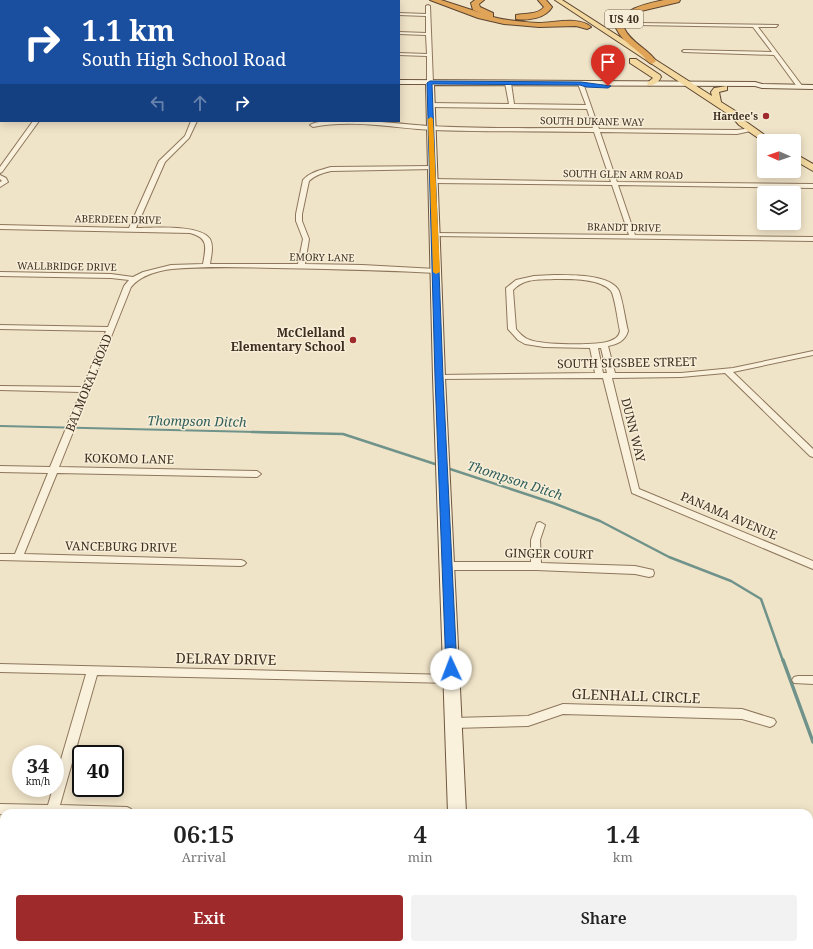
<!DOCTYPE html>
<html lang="en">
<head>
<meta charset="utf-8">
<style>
	body { margin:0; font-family:"Noto Serif",serif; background:#f2f2f2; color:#222; height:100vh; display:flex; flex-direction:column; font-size:15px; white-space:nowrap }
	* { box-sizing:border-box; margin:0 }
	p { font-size:13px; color:#767676 }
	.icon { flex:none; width:22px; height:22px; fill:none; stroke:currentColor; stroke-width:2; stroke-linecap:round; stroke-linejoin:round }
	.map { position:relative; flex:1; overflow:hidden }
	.side { position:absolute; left:0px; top:809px; width:813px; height:140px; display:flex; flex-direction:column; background:#fff; border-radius:12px 12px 0 0; box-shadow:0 2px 10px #0003 }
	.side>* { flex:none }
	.guide { position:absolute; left:0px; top:0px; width:400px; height:122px; box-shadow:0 2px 10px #0003; background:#1a4fa0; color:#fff; overflow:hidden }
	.needle { width:26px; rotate:272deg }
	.tools { position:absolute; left:757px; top:134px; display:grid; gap:8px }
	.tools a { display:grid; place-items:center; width:44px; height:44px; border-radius:4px; background:#fff; box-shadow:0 2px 10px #0003; font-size:20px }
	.speed { position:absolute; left:12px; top:745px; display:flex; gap:8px; font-size:20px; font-weight:700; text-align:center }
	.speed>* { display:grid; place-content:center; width:52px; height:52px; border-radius:50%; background:#fff; box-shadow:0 2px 10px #0003; line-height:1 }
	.speed small { font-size:10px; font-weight:400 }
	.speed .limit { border:2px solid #111; border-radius:6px; background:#fff; color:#111 }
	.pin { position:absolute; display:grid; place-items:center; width:34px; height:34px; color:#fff; margin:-41px -17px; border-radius:50% 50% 50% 0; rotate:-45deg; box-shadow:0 0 4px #0007 }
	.pin .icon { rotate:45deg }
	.me { position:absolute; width:44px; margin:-22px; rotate:358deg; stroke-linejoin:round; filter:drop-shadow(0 0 3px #0008) }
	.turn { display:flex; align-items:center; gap:14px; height:84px; padding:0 16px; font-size:18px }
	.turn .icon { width:52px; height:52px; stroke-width:2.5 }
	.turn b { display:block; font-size:28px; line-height:34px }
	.lanes { display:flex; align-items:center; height:38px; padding:0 16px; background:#0003; justify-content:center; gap:20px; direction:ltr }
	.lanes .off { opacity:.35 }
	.eta { display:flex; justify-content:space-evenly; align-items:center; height:68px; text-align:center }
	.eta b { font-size:24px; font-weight:600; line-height:28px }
	.button { display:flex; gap:8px; margin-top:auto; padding:8px 16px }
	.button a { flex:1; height:46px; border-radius:4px; background:#9e2a2b; color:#fff; font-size:16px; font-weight:600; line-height:46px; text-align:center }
	.button a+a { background:#f2f2f2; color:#222 }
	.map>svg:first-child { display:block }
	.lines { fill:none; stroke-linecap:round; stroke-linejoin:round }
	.stream-far2 { stroke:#6f938a; stroke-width:2 }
	.stream-far1 { stroke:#6f938a; stroke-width:2.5 }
	.stream { stroke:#6f938a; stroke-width:3.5 }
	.street-casing { stroke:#8d765c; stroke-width:2 }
	.secondary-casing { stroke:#6f573f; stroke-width:2 }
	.primary-casing { stroke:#5b4430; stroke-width:2 }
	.highway-casing { stroke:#5b4430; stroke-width:2 }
	.street { fill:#faf1dc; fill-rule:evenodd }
	.secondary { fill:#faf1dc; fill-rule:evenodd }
	.primary { fill:#f3d9a0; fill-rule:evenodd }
	.highway { fill:#e0a458; fill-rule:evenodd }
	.route { fill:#1a73e8; stroke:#114b97 }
	.slow { fill:#f59e0b }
	.poi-dot { fill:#9e2a2b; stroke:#f7eed8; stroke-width:1.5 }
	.labels { text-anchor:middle; stroke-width:3; stroke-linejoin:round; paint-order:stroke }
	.far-poi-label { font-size:10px; font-weight:bold; fill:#3d2e20; stroke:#f7eed8; text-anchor:end }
	.far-street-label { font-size:10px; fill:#3d2e20; stroke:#f7eed8 }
	.shield { fill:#f7eed8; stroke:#756857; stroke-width:1 }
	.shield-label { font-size:11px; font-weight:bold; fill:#3d2e20 }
	.poi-label { font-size:12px; font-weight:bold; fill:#3d2e20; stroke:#f7eed8; text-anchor:end }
	.street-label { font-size:12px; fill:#3d2e20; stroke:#f7eed8 }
	.water-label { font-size:13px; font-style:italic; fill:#2f5d5a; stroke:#f7eed8 }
	.near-street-label { font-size:14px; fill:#3d2e20; stroke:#f7eed8 }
</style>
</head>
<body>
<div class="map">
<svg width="813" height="949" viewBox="0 0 813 949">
	<rect width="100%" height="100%" fill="#f0e4c8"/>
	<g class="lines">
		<path class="stream-far2" d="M0 426 295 433"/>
		<path class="stream-far1" d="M252 432 343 434 438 465
			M447 468 553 503 600 521 669 557 731 581 761 599 783 661"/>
		<path class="stream" d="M783 660 813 742"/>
		<defs>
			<path id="street" d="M428 5 430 6 433 83 430 85 427 83V56L399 55V53L427 54 426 35 399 34V32L426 33V16L399 15V13L426 14V6Z
				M639 23 778 25 776 27H758L803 87 798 88 774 55 684 52 682 51 684 50 772 52 753 27 637 25Z
				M508 81 511 83 514 104 586 105 578 84 583 83 599 129 737 130 752 128 755 130 737 134 600 132 617 182 813 184V188L618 185 635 235 813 237V241L435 236 433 235V233L629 235 612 185 433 183 430 181 433 179 611 182 594 132C540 131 486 132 432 130 393 128 352 119 313 127L310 125C327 114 408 125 431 126 485 129 539 128 593 128L587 109 430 107 427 105 430 103 509 104 505 83Z
				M0 103H1V107H0Z
				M33 121H39L2 172 0 173V167Z
				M191 121H197L189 138 165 162 136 228C153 228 200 224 210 239 214 247 211 256 210 264H298L303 239 296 221V214L303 180C310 172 321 170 331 167L432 166 435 168 434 169 331 171C323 173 315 175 309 181L302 214V221L309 239 305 264 362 265 436 269 439 271 436 273C382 270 329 269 275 268 241 267 206 266 172 269 157 271 141 275 131 287L59 467 257 471 261 474 257 477 57 473 24 554 241 560 244 561 246 563 244 565 241 566 0 560V554H15L48 473 0 472V466L50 467 81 392 0 390V386L83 387 106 331 0 329V325L108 327 124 286 129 280 111 278 0 276V272L111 274 133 277 143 272 171 265 203 264C206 247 209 238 190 233L0 229V225L129 228 159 161 185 136Z
				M0 175 6 178 8 182 0 187V182L2 181 0 179Z
				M554 275C570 275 611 274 619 291 623 302 625 319 628 331 625 341 618 344 608 346L615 373H681L733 368 813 351V355L733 372 813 449V457L810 456 725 373 681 377 612 378 639 489 813 561V569L632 493 603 378 436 379 435 377 439 375 595 373 590 348 544 347 525 344 518 340 508 329 506 288 516 280 534 276ZM554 279C569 279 601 278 611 291 615 297 618 323 620 331 619 337 615 339 610 341 597 346 543 345 530 340 524 338 520 334 516 329L513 290C525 278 537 280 554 279ZM598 348H601L607 373H603Z
				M540 522 545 525 540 540 541 563 635 566 653 570 654 573 653 576 649 577 635 574 536 570H448L444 568 443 566 444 564 448 562H531V540L537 523Z
				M0 664 452 675 456 676 458 679 456 682 452 683 97 675 60 805 127 807 131 809 133 813H4V815L0 814V804L48 805 53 788H55V780L86 674 0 672Z
				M798 676H813V684L794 683 792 680 794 677Z
				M563 704 742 709 774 719 776 722 774 725 770 727 742 719 563 714 528 726 453 728 449 726 447 723 449 720 453 718 528 716Z
				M809 823H813V835H809Z"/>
			<path id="secondary" d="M0 75H1V79H0Z
				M399 80 755 82 762 84 813 85V89L762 88 755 86 434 85 445 377 466 813H448L433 377 426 84H399Z
				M452 945H472V949H452Z"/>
			<path id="primary" d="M555 0H562L712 96 711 92 714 88 727 86V90L719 92 721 102 737 112 745 121 773 141 764 142 739 125 731 116Z
				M630 59H636L660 75 661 77C659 82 654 86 648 85L647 83 653 78 630 63Z
				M794 153 813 164V171L794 160Z"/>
			<path id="highway" d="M430 0H441L481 13 473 10 471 3 475 0H484L479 4 480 7 493 13V17C508 21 524 22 539 23 554 23 579 16 591 27L587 29 576 26 539 27 504 24 478 18Z
				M538 0H546L552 7C546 18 528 21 516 19V15C525 13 538 15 544 7Z
				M664 0H680L679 2 641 11 626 21 624 28C631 43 647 48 656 61L652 64C647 62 646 59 642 55 632 46 622 41 616 28 622 8 646 4 664 0Z"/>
		</defs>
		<use href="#street" class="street-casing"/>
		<use href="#secondary" class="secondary-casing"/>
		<use href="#primary" class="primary-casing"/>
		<use href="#highway" class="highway-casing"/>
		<use href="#street" class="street"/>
		<use href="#secondary" class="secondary"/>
		<use href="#primary" class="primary"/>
		<use href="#highway" class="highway"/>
	</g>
	<path class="route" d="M430 81 581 82 611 86 608 88 586 87 580 85 432 84 443 377 457 669 455 672 451 673 447 672 446 669 435 377 427 83Z"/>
	<path class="slow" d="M431 117 433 119 440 272 436 274 433 272 428 119Z"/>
	<g class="poi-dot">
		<circle cx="766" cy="116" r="4"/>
		<circle cx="353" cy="340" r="4"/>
	</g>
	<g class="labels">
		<g class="far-poi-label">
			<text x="758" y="120">Hardee's</text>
		</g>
		<g class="far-street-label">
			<text transform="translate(592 121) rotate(1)" y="4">SOUTH DUKANE WAY</text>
			<text transform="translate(623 174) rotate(1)" y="4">SOUTH GLEN ARM ROAD</text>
			<text transform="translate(118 219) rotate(1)" y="4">ABERDEEN DRIVE</text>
			<text transform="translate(624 227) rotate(1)" y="4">BRANDT DRIVE</text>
			<text transform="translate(322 257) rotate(1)" y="4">EMORY LANE</text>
			<text transform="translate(67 266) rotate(1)" y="4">WALLBRIDGE DRIVE</text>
		</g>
		<rect class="shield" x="605" y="10" width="38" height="18" rx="3"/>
		<g class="shield-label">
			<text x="624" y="23">US 40</text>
		</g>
		<g class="poi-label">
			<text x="345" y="337">McClelland<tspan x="345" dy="14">Elementary School</tspan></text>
		</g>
		<g class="street-label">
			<text transform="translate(627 363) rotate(-1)" y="4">SOUTH SIGSBEE STREET</text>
			<text transform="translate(89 383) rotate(-68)" y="4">BALMORAL ROAD</text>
			<text transform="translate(633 430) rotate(76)" y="4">DUNN WAY</text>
			<text transform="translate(129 459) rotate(1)" y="4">KOKOMO LANE</text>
			<text transform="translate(729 516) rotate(23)" y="4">PANAMA AVENUE</text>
			<text transform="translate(121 547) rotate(1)" y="4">VANCEBURG DRIVE</text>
			<text transform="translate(549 554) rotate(1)" y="4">GINGER COURT</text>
		</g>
		<g class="water-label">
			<text transform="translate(197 421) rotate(1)" y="5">Thompson Ditch</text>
			<text transform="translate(515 480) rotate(18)" y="5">Thompson Ditch</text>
		</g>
		<g class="near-street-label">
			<text transform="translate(226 659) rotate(1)" y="5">DELRAY DRIVE</text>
			<text transform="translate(636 696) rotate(2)" y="5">GLENHALL CIRCLE</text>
		</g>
	</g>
</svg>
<div class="tools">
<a><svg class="needle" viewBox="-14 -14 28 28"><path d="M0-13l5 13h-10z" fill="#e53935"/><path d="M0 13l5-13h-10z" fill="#767676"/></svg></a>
<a><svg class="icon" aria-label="layers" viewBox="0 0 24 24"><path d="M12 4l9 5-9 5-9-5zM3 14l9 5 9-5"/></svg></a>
</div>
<div class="speed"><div>34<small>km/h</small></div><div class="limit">40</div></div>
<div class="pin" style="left:608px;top:86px;background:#d93025"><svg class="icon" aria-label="arrive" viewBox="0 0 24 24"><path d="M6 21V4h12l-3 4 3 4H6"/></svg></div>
<svg class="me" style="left:451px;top:669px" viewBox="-20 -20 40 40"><circle r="19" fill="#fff"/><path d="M0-13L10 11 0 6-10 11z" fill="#1a73e8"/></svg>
<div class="guide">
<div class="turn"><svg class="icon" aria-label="right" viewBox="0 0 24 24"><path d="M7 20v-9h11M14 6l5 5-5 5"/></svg><div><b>1.1 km</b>South High School Road</div></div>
<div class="lanes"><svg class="icon off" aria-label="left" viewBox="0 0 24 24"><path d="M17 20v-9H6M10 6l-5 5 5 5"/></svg><svg class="icon off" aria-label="ahead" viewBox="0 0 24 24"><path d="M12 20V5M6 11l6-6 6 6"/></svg><svg class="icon" aria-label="right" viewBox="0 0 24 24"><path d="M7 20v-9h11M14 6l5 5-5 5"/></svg></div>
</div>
<section class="side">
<div class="eta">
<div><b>06:15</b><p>Arrival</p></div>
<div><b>4</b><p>min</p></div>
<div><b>1.4</b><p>km</p></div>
</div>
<div class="button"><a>Exit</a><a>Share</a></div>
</section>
</div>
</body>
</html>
